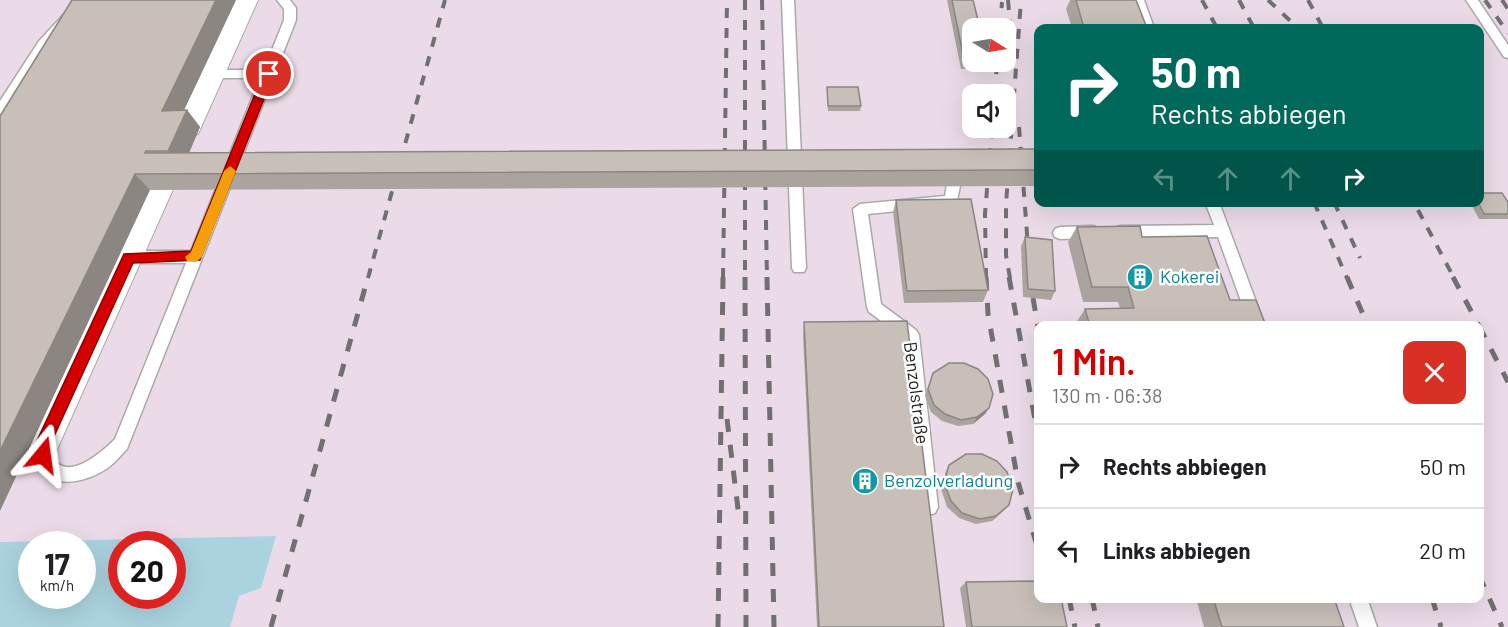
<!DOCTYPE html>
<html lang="de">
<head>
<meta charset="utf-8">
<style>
	body { margin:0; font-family:Barlow,sans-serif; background:#f6f6f6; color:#202124; height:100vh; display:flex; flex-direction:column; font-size:22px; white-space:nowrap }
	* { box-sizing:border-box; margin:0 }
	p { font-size:20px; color:#757577 }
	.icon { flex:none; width:33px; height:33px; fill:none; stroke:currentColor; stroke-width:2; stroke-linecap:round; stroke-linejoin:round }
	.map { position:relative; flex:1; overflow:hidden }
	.details { position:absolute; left:1034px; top:321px; width:450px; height:282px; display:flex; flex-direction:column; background:#fff; border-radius:12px; box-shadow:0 6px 24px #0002 }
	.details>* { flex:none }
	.guide { position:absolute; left:1034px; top:24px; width:450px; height:183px; border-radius:12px; box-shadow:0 6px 24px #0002; background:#00695c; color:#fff; overflow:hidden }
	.needle { width:39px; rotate:101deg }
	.fabs { position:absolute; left:962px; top:18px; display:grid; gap:12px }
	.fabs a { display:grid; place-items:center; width:54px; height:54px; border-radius:12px; background:#fff; box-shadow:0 6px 24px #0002; font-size:30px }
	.speed { position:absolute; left:18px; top:531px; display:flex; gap:12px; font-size:30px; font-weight:700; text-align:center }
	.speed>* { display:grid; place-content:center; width:78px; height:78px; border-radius:50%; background:#fff; box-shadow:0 6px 24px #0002; line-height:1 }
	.speed small { font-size:15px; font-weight:400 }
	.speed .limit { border:9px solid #d22; background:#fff; color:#111 }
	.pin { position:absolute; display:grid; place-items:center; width:51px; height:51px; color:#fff; margin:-26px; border:3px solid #fff; border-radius:50%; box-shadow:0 2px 6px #0007 }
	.me { position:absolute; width:66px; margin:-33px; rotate:16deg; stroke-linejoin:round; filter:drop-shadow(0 0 4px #0008) }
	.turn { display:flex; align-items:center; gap:21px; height:126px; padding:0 18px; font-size:27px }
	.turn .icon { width:78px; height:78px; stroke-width:2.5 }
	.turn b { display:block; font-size:42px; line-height:51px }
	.lanes { display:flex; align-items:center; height:57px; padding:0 18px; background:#0003; justify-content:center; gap:30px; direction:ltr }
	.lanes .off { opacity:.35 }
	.round { display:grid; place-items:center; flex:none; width:63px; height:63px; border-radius:12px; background:#f6f6f6 }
	.overview { display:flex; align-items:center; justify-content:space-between; height:102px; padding:0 18px }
	h1 { font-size:36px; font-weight:600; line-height:45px; color:#d40000 }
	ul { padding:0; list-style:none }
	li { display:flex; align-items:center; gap:18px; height:84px; padding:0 18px; border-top:2px solid #e0e0e0 }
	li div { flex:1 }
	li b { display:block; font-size:22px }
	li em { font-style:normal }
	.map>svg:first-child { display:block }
	.industrial { fill:#ebdbe8; fill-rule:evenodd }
	.water { fill:#aad3df; fill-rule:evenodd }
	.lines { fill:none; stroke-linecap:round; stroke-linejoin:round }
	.service-casing { stroke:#a9a9a9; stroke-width:3 }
	.minor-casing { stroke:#a9a9a9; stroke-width:2 }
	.service { fill:#fff; fill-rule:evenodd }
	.minor { fill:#fff; fill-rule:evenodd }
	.rail-far1 { stroke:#707070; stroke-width:4; stroke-dasharray:10 10; stroke-linecap:butt }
	.rail { stroke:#707070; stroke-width:5; stroke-dasharray:13 13; stroke-linecap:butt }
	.wall { fill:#aba49e }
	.shaded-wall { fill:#8b8681 }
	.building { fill:#c7bfb8; stroke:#8b8681; stroke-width:1.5 }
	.route { fill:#d40000; stroke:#8a0000; stroke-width:1.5 }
	.slow { fill:#f59e0b }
	.labels { text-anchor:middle; stroke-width:5; stroke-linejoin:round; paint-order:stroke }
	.culture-label { font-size:18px; fill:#0d838f; stroke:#fff; text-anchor:start }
	.street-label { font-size:18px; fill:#222; stroke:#fff }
</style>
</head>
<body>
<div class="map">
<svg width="1508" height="627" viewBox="0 0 1508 627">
	<rect width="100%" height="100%" fill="#f2efe9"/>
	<path class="industrial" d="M0 0H1508V627H0ZM972 28H1005V62H972ZM1038 28H1479V202H1038ZM972 94H1005V128H972ZM1038 326H1479V598H1038ZM32 544H82V596H32ZM122 544H172V596H122Z"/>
	<path class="water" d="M276 536 261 588 239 596 230 627H0V542ZM32 544H82V596H32ZM122 544H172V596H122Z"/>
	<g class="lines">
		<defs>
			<path id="service" d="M73 0H85L75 17 47 47 5 114 0 116V101L39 41 67 11Z
				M277 0H290L296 8V20L127 449C120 456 114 464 106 469 88 481 51 492 39 465 35 456 33 447 37 438L43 435 49 438C52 445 50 454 55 460 70 481 104 450 115 439L186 263H128L123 261 121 257 123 253 128 251H191L260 78H212L206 74 212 70H264L284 20V9Z
				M782 0H794L806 268 804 272H794L792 268Z
				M1132 0H1144L1154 28H1142Z
				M1466 0H1478L1508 45V58L1504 57Z
				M957 162 964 167 956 205 868 214 881 304 916 330 919 335 938 507 935 513 929 515 923 513 920 507 904 338 869 312 867 307 853 209 860 204 945 196 950 167Z
				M1205 202H1219L1265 326H1250L1218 237 1120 238 1115 236 1113 232 1115 228 1120 226 1214 225Z
				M1093 226 1098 228 1100 232 1098 236 1093 238 1060 239 1055 237 1053 233 1055 229 1060 227Z
				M1349 598H1367L1377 627H1359Z"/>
			<path id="minor" d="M234 0H258L198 134 188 137 178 134 174 127Z
				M169 156 179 159 183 167 55 454 43 459 31 454 26 443 31 432 155 167 159 159Z"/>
		</defs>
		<use href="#service" class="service-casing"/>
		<use href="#minor" class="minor-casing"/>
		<use href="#service" class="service"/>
		<use href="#minor" class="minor"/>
		<path class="rail-far1" d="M745 0V278
			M762 0 767 278
			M1008 0 1012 43
			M1202 0 1217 28
			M1239 0 1254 28
			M1268 0 1298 28
			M1308 0 1323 28
			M1485 0 1508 33
			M1502 0 1508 9
			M1000 28 1002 2
			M995 94 997 62
			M1019 127 1028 247
			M1314 202 1347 278
			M1334 202 1360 258
			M1418 210 1454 278
			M368 278 445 0
			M723 278 727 0
			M986 278 985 214 992 128
			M1010 278 1006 255V204L1021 0"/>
		<path class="rail" d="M745 277 746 627
			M767 277 774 627
			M986 277 988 314 1018 482 1038 549
			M1009 277 1038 436
			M1347 277 1368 326
			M1453 277 1479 326
			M1033 298 1038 327
			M1479 326 1508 382
			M727 419 739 517
			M1479 575 1502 627
			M1069 598 1075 627
			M1092 598 1098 627
			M1432 598 1441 627
			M271 627 368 277
			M718 627 723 277"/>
	</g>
	<path class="wall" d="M236 0 184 110H187L200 127 189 153 1038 149V186L150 190 0 116Z
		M947 0H973L972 62H986L983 69H961Z
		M1070 0H1136L1147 28H1072L1066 9Z
		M827 87 861 106 860 111H828Z
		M896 200 988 290 983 302 904 303 893 212Z
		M1470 202H1508V219H1479Z
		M1077 227 1142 237 1266 326H1077L1076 323 1085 309 1120 308 1118 302H1083L1068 242Z
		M1025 237 1055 291 1051 300 1023 297 1021 246Z
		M804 322 944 627H817L803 336Z
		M933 373 989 408 985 414 973 424 958 426 942 421 931 412 925 396Z
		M949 465 1009 505 1004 510 992 521 976 524 959 518 947 507 941 489 946 471Z
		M966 582 1067 627H966L960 588Z
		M1196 598H1334L1344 627H1204Z"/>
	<path class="shaded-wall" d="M216 0H236L176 127 162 111Z
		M187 110 200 127 183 167 168 151Z
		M135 174 150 190 0 511V451Z
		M989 408 985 414 973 424 977 417Z
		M1009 505 1004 510 992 521 996 516Z"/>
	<path class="building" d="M72 0H216L162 111 187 110 168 151H146L145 153 1038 149V170L135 174 0 451V116Z
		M952 0H973L980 28H972V59H964Z
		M1076 0H1136L1147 28H1084Z
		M827 87H858L861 106H828Z
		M1479 193H1502L1508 202V214H1484L1478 202H1479Z
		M971 199 988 290 907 291 896 200Z
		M1140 226 1142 237 1207 236 1230 300H1256L1266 326H1090L1085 309 1134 308 1128 287H1092L1077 227Z
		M1025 237 1052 240 1055 291 1028 289Z
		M907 321 944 627H819L804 322Z
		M949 363H964L978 369 988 379 993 394 989 408 977 417 961 420 945 414 934 405 928 389 933 373Z
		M966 454H982L997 461 1007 472 1013 489 1009 505 996 516 980 519 962 513 951 501 944 483 949 465Z
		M1038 581V598H1061L1067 627H972L966 582Z
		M1213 598H1334L1344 627H1222Z"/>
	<path class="route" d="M269 70 274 74 200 260 133 263 51 443 48 460 43 462 37 460 36 443 124 254 191 251 263 74Z"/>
	<path class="slow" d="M230 166 236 171 202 257 196 262 187 261 185 257 191 252 224 171Z"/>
	<defs>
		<symbol id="building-disc" viewBox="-11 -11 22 22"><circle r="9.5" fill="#0f9aa8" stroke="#fff"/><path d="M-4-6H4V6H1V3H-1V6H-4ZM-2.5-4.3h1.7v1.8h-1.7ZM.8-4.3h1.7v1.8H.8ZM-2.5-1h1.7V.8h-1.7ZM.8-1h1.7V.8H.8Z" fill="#fff"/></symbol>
	</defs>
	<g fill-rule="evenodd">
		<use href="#building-disc" x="1125" y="262" width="30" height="30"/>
		<use href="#building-disc" x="850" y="466" width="30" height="30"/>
	</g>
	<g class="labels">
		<g class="culture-label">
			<text x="1160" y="283">Kokerei</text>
			<text x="884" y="487">Benzolverladung</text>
		</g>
		<g class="street-label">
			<text transform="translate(916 393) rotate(83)" y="6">Benzolstraße</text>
		</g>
	</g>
</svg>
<div class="fabs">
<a><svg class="needle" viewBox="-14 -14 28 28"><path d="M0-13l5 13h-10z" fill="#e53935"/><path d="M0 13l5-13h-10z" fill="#757577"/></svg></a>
<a><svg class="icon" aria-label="sound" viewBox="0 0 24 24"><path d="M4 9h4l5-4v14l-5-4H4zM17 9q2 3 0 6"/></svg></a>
</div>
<div class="speed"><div>17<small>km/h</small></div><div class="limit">20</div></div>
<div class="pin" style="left:269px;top:74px;background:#d93025"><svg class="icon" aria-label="arrive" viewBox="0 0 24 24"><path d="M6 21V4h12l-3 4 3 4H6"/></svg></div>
<svg class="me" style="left:43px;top:455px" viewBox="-20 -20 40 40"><path d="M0-17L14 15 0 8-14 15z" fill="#d40000" stroke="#fff" stroke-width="4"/></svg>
<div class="guide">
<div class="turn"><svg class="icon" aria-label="right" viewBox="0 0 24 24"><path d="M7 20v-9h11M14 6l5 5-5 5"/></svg><div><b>50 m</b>Rechts abbiegen</div></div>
<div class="lanes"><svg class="icon off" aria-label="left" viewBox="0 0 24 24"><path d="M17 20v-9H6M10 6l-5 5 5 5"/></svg><svg class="icon off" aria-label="ahead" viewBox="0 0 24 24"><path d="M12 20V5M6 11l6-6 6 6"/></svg><svg class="icon off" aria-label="ahead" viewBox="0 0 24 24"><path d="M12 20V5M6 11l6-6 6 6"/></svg><svg class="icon" aria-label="right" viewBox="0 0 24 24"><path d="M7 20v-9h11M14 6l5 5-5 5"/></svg></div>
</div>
<section class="details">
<div class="overview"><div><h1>1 Min.</h1><p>130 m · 06:38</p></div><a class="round" style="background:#d93025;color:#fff"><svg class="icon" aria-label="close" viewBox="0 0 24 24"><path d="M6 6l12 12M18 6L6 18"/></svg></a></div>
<ul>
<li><svg class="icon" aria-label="right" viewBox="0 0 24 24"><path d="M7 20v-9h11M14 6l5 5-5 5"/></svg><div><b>Rechts abbiegen</b></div><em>50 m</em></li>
<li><svg class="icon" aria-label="left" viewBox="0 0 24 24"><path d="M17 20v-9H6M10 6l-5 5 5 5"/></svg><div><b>Links abbiegen</b></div><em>20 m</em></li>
</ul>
</section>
</div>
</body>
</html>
